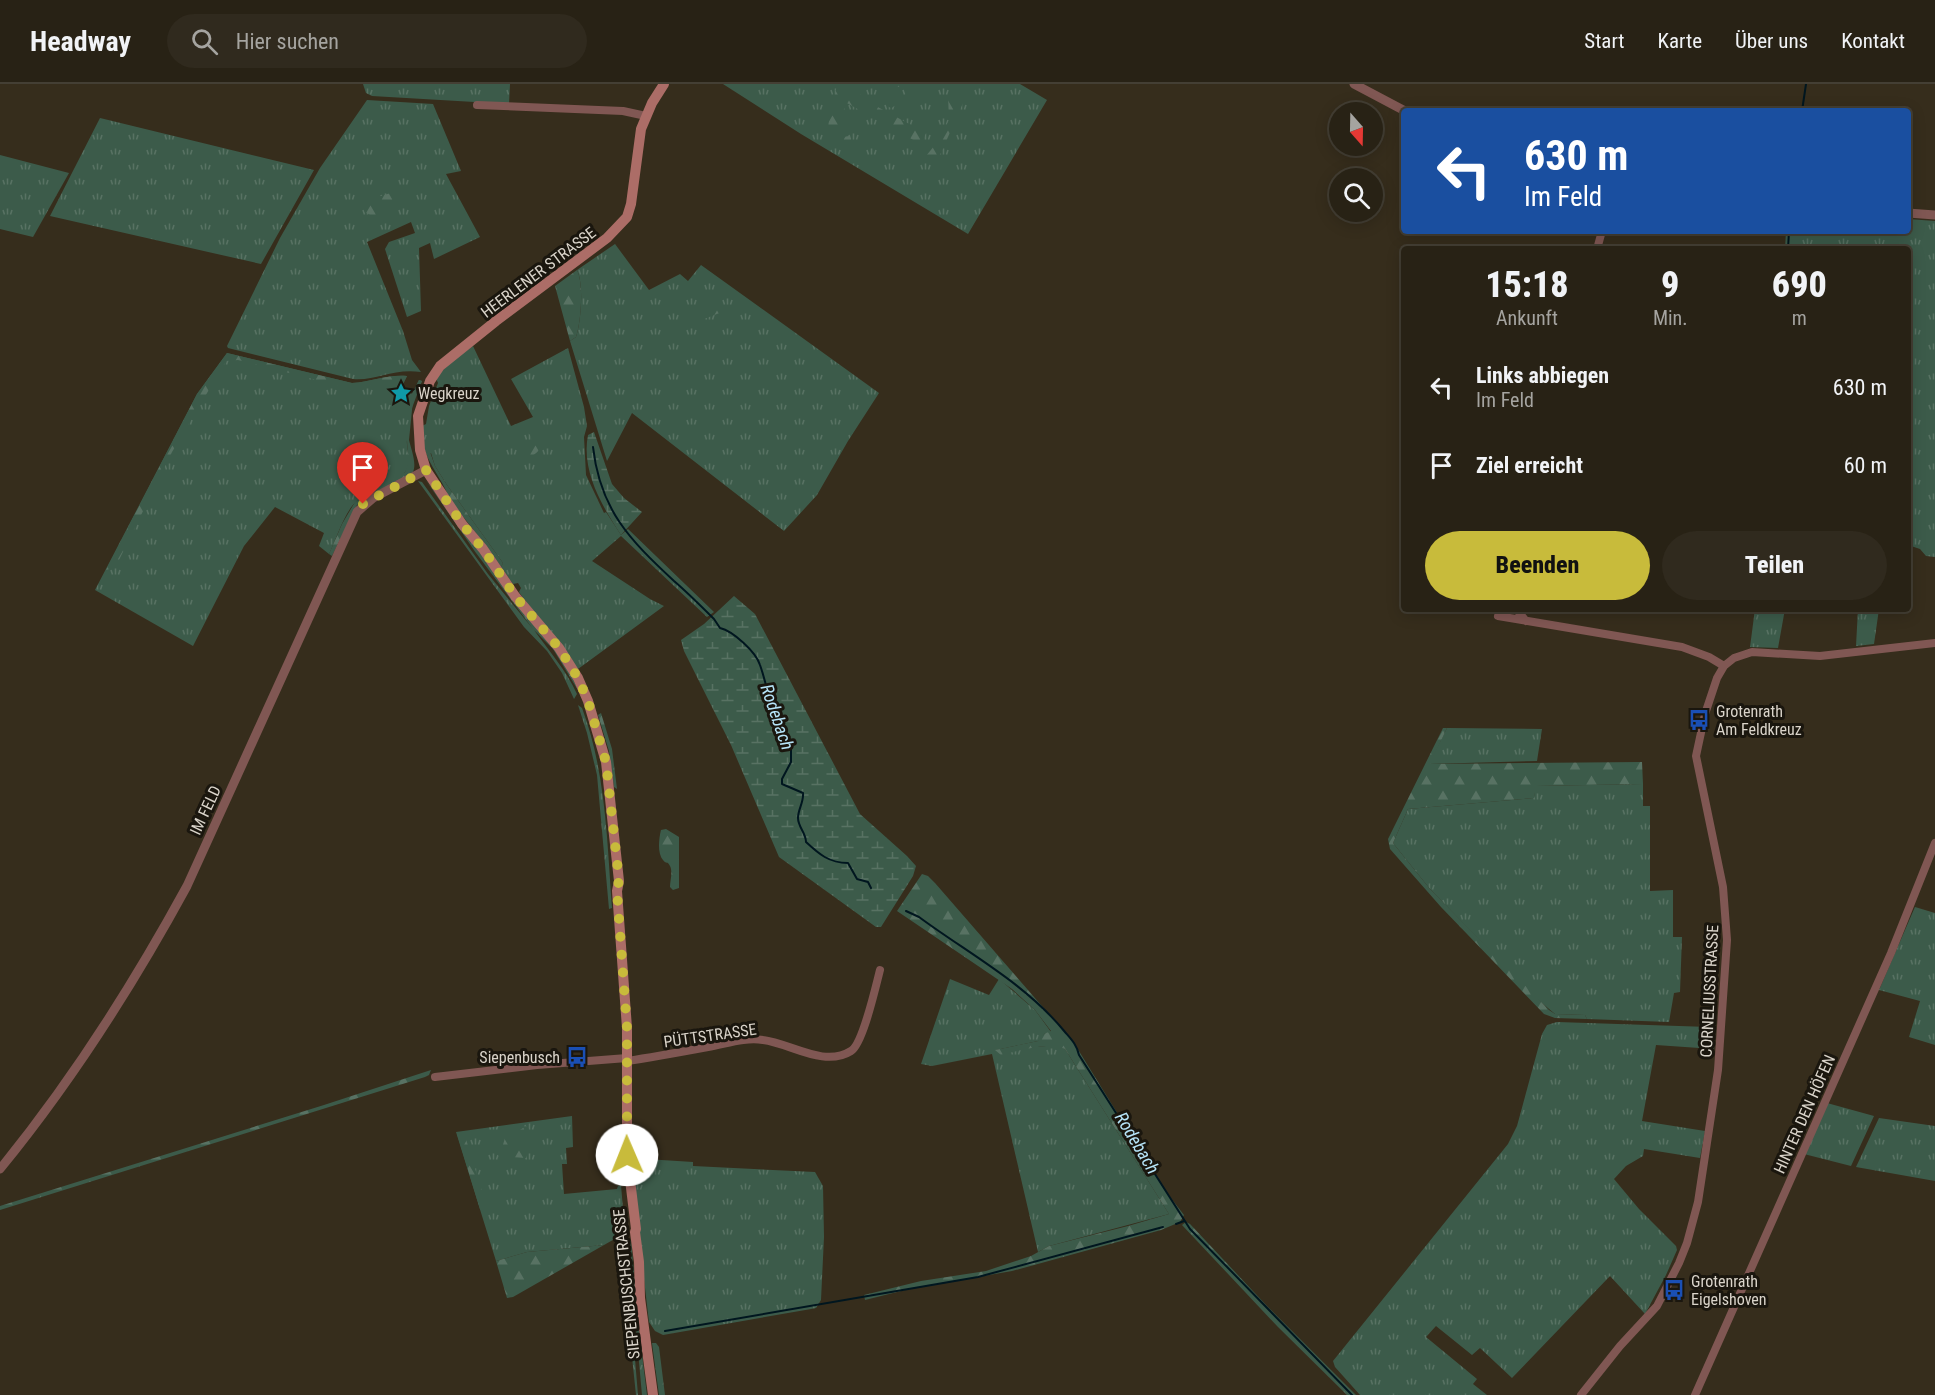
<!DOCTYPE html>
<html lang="de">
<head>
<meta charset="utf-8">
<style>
	body { margin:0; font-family:"Roboto Condensed",sans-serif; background:#302a1e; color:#f1f3f6; height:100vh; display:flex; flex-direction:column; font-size:22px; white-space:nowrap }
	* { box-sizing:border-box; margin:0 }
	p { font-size:20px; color:#a5a4a0 }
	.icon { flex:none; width:33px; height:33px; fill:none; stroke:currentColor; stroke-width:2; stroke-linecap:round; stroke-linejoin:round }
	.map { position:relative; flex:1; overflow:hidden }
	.sheet { position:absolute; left:1401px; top:162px; width:510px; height:366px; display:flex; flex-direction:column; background:#282215; border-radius:6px; box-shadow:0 3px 15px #0003,0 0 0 2px #443f34 }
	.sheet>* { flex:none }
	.top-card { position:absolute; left:1401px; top:24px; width:510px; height:126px; border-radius:6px; box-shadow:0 3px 15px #0003,0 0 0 2px #443f34; background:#1a4fa0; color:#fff; overflow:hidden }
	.needle { width:39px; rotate:160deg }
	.fabs { position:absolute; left:1329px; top:18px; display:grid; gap:12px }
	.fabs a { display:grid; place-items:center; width:54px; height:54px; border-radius:50%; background:#282215; box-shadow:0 3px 15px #0003,0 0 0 2px #443f34; font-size:30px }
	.pin { position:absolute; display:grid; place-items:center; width:51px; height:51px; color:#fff; margin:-62px -26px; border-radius:50% 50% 50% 0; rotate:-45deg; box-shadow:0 0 6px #0007 }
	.pin .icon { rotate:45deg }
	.me { position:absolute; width:66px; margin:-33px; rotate:359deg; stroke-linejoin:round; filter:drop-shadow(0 0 4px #0008) }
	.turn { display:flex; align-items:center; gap:21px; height:126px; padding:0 24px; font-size:27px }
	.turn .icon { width:78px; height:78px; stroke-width:2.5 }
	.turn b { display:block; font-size:42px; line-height:51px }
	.eta { display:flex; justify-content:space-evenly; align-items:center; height:102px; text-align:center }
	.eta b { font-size:36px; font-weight:800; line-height:42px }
	.action { display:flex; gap:12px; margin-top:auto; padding:12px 24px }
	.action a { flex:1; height:69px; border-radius:36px; background:#c8bb3b; color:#111; font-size:24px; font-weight:800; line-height:69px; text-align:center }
	.action a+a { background:#302a1e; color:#f1f3f6 }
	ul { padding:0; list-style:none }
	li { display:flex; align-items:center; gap:18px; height:78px; padding:0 24px }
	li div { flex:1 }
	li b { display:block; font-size:22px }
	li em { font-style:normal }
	header { display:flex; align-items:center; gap:36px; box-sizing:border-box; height:84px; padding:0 30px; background:#282215; border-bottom:2px solid #443f34 }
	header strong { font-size:28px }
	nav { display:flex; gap:33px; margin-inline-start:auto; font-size:21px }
	.search { width:420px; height:54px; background:#302a1e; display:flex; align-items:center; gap:15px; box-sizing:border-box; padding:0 21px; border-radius:33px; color:#a5a4a0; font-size:22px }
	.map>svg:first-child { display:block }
	.grass { fill:url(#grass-tufts) }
	.forest { fill:url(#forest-firs) }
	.wetland { fill:url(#wetland-marsh) }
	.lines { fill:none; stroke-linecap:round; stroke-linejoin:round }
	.stream { stroke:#00161f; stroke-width:2 }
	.minor { stroke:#805753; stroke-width:8 }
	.tertiary { stroke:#805753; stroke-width:9 }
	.secondary { stroke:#ac6d67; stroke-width:10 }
	.route { stroke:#c8bb3b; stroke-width:10; stroke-dasharray:0 18 }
	.labels { text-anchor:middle; stroke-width:6; stroke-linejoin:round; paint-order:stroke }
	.street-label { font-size:16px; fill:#dad4ca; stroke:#1a160e }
	.poi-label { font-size:16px; fill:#dad4ca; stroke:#1a160e; text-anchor:start }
	.water-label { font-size:18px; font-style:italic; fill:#b6e4f8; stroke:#1a160e }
</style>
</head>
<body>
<header>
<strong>Headway</strong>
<div class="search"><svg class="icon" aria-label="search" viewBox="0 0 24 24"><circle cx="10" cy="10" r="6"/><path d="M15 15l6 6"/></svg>Hier suchen</div>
<nav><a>Start</a><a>Karte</a><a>Über uns</a><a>Kontakt</a></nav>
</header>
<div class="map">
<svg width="1935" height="1311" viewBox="0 0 1935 1311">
	<defs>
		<pattern id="grass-tufts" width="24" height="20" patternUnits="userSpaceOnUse" patternTransform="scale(1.5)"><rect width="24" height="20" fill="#3c5b4a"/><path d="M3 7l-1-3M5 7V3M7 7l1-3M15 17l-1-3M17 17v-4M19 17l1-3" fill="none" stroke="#587263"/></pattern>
		<pattern id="forest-firs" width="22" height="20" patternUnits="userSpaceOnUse" patternTransform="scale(1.5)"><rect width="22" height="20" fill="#3c5b4a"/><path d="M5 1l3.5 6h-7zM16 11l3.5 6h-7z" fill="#587263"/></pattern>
		<pattern id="wetland-marsh" width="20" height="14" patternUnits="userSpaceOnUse" patternTransform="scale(1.5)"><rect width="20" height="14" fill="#3c5b4a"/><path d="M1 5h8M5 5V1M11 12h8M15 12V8" fill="none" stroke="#587263"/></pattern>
	</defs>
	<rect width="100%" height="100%" fill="#362d1c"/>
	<path class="grass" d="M363 0H510L509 20 372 12 366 9Z
		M723 0H1020L1047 16 968 150 801 50Z
		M367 16 433 20 461 87 446 90 480 153 434 175 430 159 419 164 421 227 407 233 385 165 389 158 415 149 411 138 367 158 403 247 412 276 421 288C393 284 376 297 353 295L228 264 227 262 280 154 320 84Z
		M100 34 314 86 261 180 50 132Z
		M0 71 69 89 33 153 0 145Z
		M1908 135 1935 137V473L1926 472 1920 465 1908 461V165H1785L1786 147H1908Z
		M615 160 649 206 680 190 688 197 701 181 879 309 848 357 817 411 784 447 632 329 607 377 570 257 576 253C581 238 584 200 577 186Z
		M473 262 511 342 533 333 511 295 568 264 584 323 587 342 584 353 586 391 604 429 606 428 621 451 628 445 714 528 707 533 621 452 592 477 650 515 664 522 578 585 537 533 519 508 521 504 518 499 513 500 501 483 503 479 447 401 435 382 431 369 427 372 423 361 422 342 426 340 429 322 438 299 436 294 448 280Z
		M227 269 352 299C371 298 389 290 407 292L403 300 405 306 412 310 419 296 422 297 413 316 409 356H407C406 366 412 378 405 388 401 393 366 410 357 417 345 426 336 456 329 470L319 462 324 449 275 423 244 462 193 562 95 506 197 310Z
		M425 395 526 531 565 577 579 608 553 565 534 546C549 567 566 586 577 610L574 615 562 589 547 567 524 543 418 397 422 398 488 490 533 545 476 469Z
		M1755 525H1785L1778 564 1750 563Z
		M1858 525H1879L1874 560 1856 562Z
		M578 621 582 624C606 688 607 757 612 824L609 825 597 691 587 649Z
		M1447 644 1542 645 1537 677 1429 680Z
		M1643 700V722H1650V807L1673 806V853H1682L1680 908 1674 909 1669 938 1587 935 1585 931 1555 930 1536 914 1430 805 1393 759 1408 725 1534 714 1535 702Z
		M1915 823 1935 829V961L1909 953 1920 917 1879 906Z
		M950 895 989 911 999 895 1035 926 1051 948 1044 950 1038 957 996 966 1058 961 1065 965 1169 1130 1049 1162 1038 1168 992 970 932 982 921 980Z
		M1557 938 1709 943 1715 947 1714 965 1656 961 1642 1037 1705 1047 1700 1074 1644 1065 1643 1072 1626 1082 1614 1095 1639 1125 1676 1162 1677 1166 1666 1191 1645 1230 1610 1192 1512 1294 1480 1264 1472 1271 1436 1242 1426 1253 1477 1295 1473 1300 1487 1311H1360L1335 1283 1333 1277 1508 1060 1517 1042 1542 950 1547 941Z
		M1827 1019 1874 1032 1851 1082 1804 1070Z
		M572 1032 573 1063 566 1064 567 1080H562L564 1110 617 1105 618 1102 621 1101 625 1149 604 1161 527 1168 496 1177 456 1048Z
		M1879 1034 1935 1042V1097L1856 1083Z
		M630 1074 693 1078V1082L815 1088 823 1102 824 1153 821 1216 816 1224 811 1225 663 1251 655 1247 649 1238Z
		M625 1155 638 1311H636L620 1159 621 1156Z
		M628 1156 631 1157 639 1246 647 1311H642Z"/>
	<path class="forest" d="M838 0H858L861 14 926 49 922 58H917L836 13 835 8Z
		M878 0H908L918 7 916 10 891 24 887 22V17L890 14H900L906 11 905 4C895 0 888 7 878 5Z
		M951 8 955 10 957 18 963 19 936 80 930 79 926 72 939 56 949 36 948 11Z
		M840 22 844 23C848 36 833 44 837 54L849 52 852 58 847 63 832 58C826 47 828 35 833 25Z
		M397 107 400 119 394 132 389 136 373 133 364 127 362 118Z
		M577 186C584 200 581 238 576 253L570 257 555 202Z
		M718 218 723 222 722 228 699 237 694 235 695 228 707 221Z
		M227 269 352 299C371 298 388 290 407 292L403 300 405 306 412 310 419 296 422 297 412 324 392 309 398 306 399 300 397 297 384 303 377 299 356 306 238 276 226 277 172 368 118 478 113 484 106 486 197 310Z
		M527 337 542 356C541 365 537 371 528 373L525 368 532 361V354L525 344Z
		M407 356H409C411 365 417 379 413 388L357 421 332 472 329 470 342 440 355 418 405 388 408 379Z
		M430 368 435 382 447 401 503 479 501 483C485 459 467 438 449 415 446 402 433 386 427 372Z
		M601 629 612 665 617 705 614 703 609 667 598 631Z
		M1443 644H1447L1430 680 1642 678 1643 700 1536 702 1534 714 1408 725 1393 759 1430 805 1549 926 1555 930 1585 931 1587 935 1555 934 1544 930 1441 823 1390 765 1388 755 1391 749Z
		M666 745 679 753V804L673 806 670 803C670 797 673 788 670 782 667 776 667 781 663 776 657 769 659 754 661 746Z
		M922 790 928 792 935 799 1074 959 1164 1105 1184 1131 1180 1138 1161 1146 1012 1187 909 1205 865 1216 864 1211 921 1197 986 1187 1031 1172 1049 1162 1128 1142 1169 1130 1065 965C1050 957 1018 967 1001 971L995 966 1038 957 1039 952 1051 947 1035 926 1012 905 897 827Z
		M431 986 429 991 425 993 0 1126V1122L324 1021Z
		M526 1042 529 1045 522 1057 527 1066 526 1074 499 1072 484 1057 486 1050 494 1049 495 1062 502 1064 505 1054H515L520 1052V1046Z
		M457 1050 465 1052 485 1117 484 1122 480 1125Z
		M1186 1138 1190 1140 1267 1222 1356 1311H1347L1278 1243 1182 1141Z
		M604 1161 513 1213 507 1214 496 1177 527 1168Z
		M652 1259H656L659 1263 665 1311H659Z"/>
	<path class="wetland" d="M594 348 612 400 624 414 642 428 621 451C602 422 581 387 588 351Z
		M734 512 755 530 860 730 907 772 916 782 913 792 881 843H876L779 773 731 661 684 567 681 556 704 540Z"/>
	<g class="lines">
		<path class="stream" d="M1802 27 1806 0
			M1788 165 1789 147
			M593 363C600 426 630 456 674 497 688 509 701 522 714 535L720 544C733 547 756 568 760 581 770 609 771 639 791 663V678L782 695V700L803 709C804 718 798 725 798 734 798 743 806 749 806 758 819 770 829 779 848 779L857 795 868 798 871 804
			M906 827 919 833C969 870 1025 899 1065 948 1071 955 1077 961 1079 971L1190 1145 1352 1311
			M1176 1140 1184 1137
			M665 1247 978 1193 1163 1143"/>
		<path class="minor" d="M477 21 623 27 646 32
			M1597 165 1602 147
			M1500 525 1498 532 1682 563 1709 573 1724 582
			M1516 525 1526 537
			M627 977C654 973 681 968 708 963 726 960 745 953 763 956 790 959 824 984 851 967 863 960 876 901 880 886
			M435 993 537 981 627 974
			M1581 1311 1620 1262 1657 1222 1679 1179 1687 1159 1698 1118 1718 986 1727 856 1723 803 1696 672 1705 630 1717 594 1724 582 1734 574 1752 568 1820 572 1935 559
			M1695 1311 1891 869 1935 759"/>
		<path class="tertiary" d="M1354 0 1405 27
			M1908 129 1935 131
			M0 1085C72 997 133 901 187 802L357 428 373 414 426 386"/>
		<path class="secondary" d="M653 1311 640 1214 639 1178 635 1148 636 1145 627 1071V944L617 807 619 797 606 678 588 617 578 594 559 564 515 512 483 465 462 440 426 386 420 366 418 332 430 297 440 282 496 237 607 154 627 133 631 120 641 45 652 19 664 0"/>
	</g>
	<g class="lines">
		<path class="route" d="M363 420 426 386 462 440 483 465 515 512 559 564 578 594 588 617 606 678 619 796 617 807 627 944V1071"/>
	</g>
	<defs>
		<symbol id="sight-bare" viewBox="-9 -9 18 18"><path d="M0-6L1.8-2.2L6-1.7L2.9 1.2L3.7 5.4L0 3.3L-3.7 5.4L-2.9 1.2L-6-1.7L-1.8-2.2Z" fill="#0f9aa8" stroke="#1a160e" stroke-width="2.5" paint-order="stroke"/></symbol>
		<symbol id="bus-bare" viewBox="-9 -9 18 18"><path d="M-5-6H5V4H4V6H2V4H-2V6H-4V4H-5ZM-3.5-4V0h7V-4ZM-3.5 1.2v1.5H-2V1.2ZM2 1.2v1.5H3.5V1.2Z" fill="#1a4fb4" stroke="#1a160e" stroke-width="2.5" paint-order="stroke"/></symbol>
	</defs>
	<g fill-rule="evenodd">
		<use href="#sight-bare" x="386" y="294" width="30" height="30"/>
		<use href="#bus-bare" x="1684" y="621" width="30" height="30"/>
		<use href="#bus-bare" x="562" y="958" width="30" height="30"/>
		<use href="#bus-bare" x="1659" y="1191" width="30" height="30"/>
	</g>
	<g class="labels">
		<g class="street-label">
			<text transform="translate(538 188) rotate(-37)" y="6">HEERLENER STRASSE</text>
			<text transform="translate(205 726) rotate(-65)" y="6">IM FELD</text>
			<text transform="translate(1709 907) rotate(-87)" y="6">CORNELIUSSTRASSE</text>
			<text transform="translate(710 951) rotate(-8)" y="6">PÜTTSTRASSE</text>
			<text transform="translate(1804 1030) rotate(-66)" y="6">HINTER DEN HÖFEN</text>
			<text transform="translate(626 1200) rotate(-96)" y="6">SIEPENBUSCHSTRASSE</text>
		</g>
		<g class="poi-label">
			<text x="418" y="315">Wegkreuz</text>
			<text x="1716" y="633">Grotenrath<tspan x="1716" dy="18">Am Feldkreuz</tspan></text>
			<text x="560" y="979" text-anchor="end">Siepenbusch</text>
			<text x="1691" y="1203">Grotenrath<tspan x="1691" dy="18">Eigelshoven</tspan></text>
		</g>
		<g class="water-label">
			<text transform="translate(777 633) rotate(71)" y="6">Rodebach</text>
			<text transform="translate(1137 1059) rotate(59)" y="6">Rodebach</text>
		</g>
	</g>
</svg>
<div class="fabs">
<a><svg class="needle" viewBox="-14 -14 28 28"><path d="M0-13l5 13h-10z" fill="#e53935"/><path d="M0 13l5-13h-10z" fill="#a5a4a0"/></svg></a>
<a><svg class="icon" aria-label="search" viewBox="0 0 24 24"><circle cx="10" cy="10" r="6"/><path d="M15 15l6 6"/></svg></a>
</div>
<div class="pin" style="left:363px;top:420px;background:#d93025"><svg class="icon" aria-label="arrive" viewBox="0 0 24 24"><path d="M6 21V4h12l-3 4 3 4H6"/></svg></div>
<svg class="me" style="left:627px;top:1071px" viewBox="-20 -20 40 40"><circle r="19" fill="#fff"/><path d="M0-13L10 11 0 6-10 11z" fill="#c8bb3b"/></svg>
<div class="top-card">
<div class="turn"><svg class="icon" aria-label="left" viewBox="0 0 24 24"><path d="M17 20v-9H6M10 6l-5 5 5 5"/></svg><div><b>630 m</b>Im Feld</div></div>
</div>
<section class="sheet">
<div class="eta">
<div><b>15:18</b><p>Ankunft</p></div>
<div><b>9</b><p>Min.</p></div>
<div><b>690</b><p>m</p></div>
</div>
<ul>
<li><svg class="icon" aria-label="left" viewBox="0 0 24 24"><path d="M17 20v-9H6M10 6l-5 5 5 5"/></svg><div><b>Links abbiegen</b><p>Im Feld</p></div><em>630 m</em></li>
<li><svg class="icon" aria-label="arrive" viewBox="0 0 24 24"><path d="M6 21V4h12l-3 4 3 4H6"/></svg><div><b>Ziel erreicht</b></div><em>60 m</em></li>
</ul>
<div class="action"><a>Beenden</a><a>Teilen</a></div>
</section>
</div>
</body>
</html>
